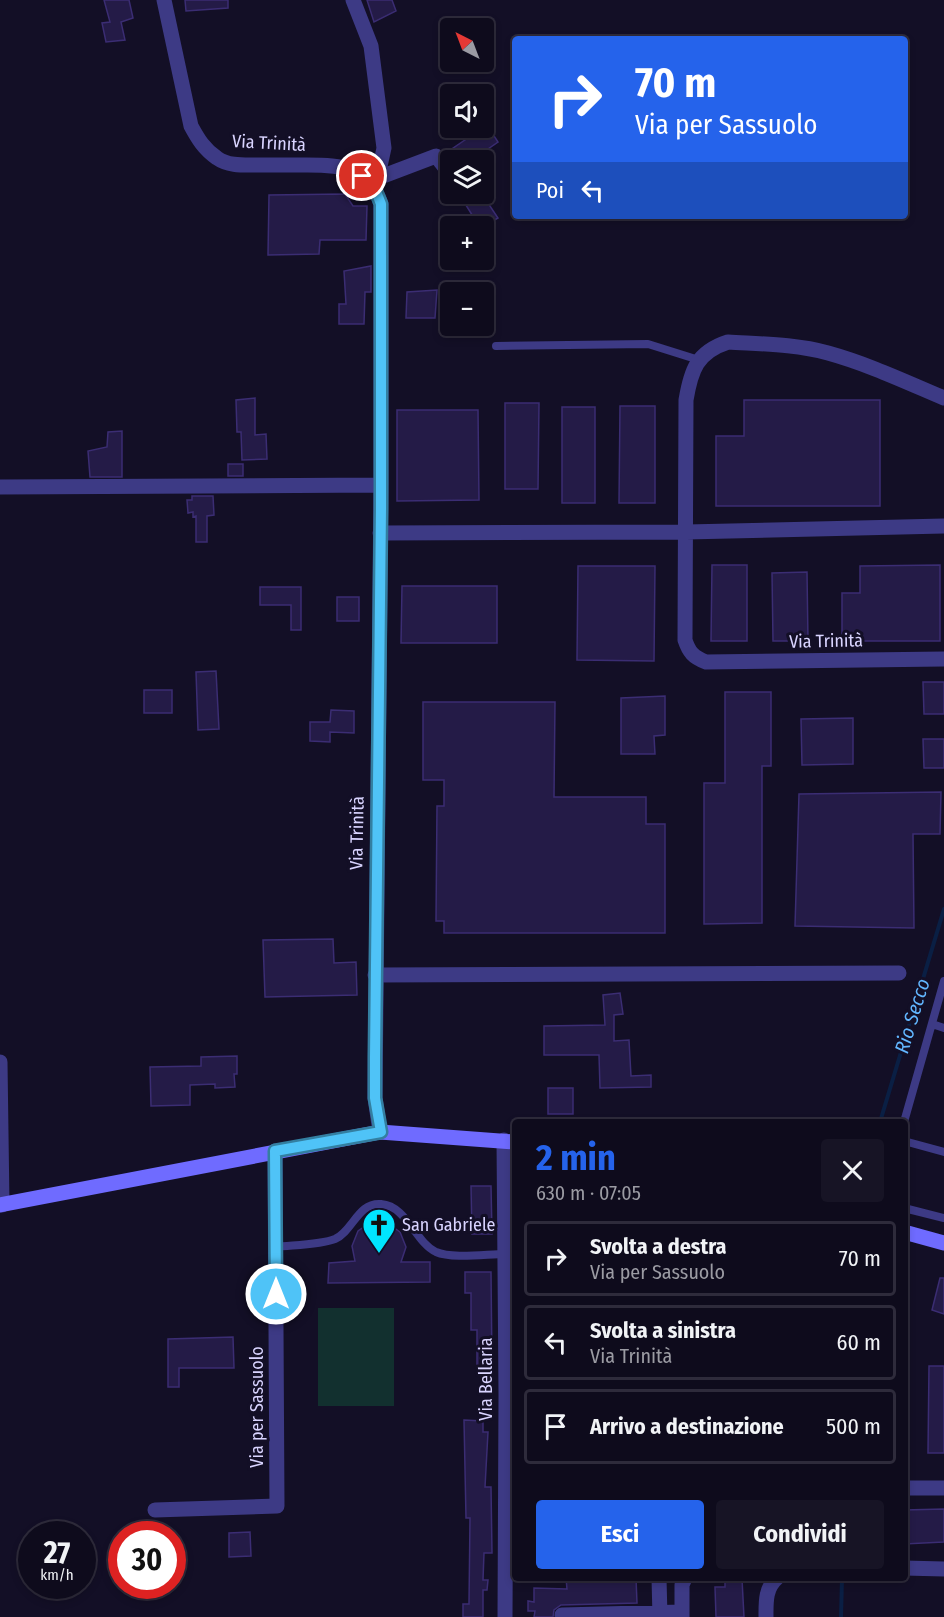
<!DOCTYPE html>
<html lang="it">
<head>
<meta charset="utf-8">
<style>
	body { margin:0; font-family:"Fira Sans Condensed",sans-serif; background:#171425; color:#f1f3f6; height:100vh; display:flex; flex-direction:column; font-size:22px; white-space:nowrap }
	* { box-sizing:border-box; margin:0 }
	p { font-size:20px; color:#9b9ba3 }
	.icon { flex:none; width:33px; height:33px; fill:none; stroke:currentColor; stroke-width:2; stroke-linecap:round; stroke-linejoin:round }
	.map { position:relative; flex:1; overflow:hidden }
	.details { position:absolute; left:512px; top:1119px; width:396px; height:462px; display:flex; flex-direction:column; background:#0e0b1c; border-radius:6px; box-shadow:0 3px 9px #0003,0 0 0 2px #2e2b3b }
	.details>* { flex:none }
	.top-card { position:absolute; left:512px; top:36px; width:396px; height:183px; border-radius:6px; box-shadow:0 3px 9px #0003,0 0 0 2px #2e2b3b; background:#2563eb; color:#fff; overflow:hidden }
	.needle { width:39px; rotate:318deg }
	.buttons { position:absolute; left:440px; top:18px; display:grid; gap:12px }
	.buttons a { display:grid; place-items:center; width:54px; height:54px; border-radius:6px; background:#0e0b1c; box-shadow:0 3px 9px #0003,0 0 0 2px #2e2b3b; font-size:30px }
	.speed { position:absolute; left:18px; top:1521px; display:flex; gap:12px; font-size:30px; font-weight:700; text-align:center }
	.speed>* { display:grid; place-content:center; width:78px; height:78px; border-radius:50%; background:#0e0b1c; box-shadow:0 3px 9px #0003,0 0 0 2px #2e2b3b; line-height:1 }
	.speed small { font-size:15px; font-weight:400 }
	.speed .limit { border:9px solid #d22; background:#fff; color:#111 }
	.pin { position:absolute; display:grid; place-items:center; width:51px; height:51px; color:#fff; margin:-26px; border:3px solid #fff; border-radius:50%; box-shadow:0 2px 6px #0007 }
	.me { position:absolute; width:66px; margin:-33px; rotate:0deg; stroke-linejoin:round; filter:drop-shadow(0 0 4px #0008) }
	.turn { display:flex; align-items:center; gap:21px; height:126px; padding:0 24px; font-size:27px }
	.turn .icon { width:78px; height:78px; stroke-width:2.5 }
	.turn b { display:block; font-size:42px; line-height:51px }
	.then { display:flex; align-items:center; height:57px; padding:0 24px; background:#0003; gap:12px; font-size:22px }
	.round { display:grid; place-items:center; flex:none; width:63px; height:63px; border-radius:6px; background:#171425 }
	.overview { display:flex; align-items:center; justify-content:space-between; height:102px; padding:0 24px }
	h1 { font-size:36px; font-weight:700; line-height:45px; color:#2563eb }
	.button { display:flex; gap:12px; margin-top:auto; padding:12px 24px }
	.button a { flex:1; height:69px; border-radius:6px; background:#2563eb; color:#fff; font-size:24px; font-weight:700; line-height:69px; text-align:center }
	.button a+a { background:#171425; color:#f1f3f6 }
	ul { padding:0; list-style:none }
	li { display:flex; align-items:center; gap:18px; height:75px; margin:0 12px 9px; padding:0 12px; border:3px solid #2e2b3b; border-radius:6px }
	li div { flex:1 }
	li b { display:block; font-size:22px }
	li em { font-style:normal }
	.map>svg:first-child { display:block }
	.green { fill:#12302f }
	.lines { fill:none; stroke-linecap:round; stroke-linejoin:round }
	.stream { stroke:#0a1f44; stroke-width:4 }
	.building { fill:#241b47; stroke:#3b2d73; stroke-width:1.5 }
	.lane { stroke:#3d3a85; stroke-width:8 }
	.street { stroke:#3d3a85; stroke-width:15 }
	.secondary { stroke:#6f6bff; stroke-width:15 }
	.route-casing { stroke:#337fa1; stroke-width:15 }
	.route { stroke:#4fc3f7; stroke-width:10 }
	.labels { text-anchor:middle; stroke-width:6; stroke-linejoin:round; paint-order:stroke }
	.street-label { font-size:18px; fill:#d9d4ff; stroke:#130f26 }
	.poi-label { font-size:18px; fill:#d9d4ff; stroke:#130f26; text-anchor:start }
	.water-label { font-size:20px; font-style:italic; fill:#62b6ff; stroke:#130f26 }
</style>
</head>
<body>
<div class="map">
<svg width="944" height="1617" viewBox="0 0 944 1617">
	<rect width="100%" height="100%" fill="#130f26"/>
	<path class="green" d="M318 1308H394V1406H318Z"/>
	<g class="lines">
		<path class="stream" d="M880 1122 944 909
			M841 1617 842 1578"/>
	</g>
	<path class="building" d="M104 0H129L133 18 121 22 125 40 106 42 102 23 110 22Z
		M185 0H228V8L186 11Z
		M367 0H392L396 11 374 22Z
		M487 125 498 142 472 160H452L446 153Z
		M345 194 353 206H367L366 240H320L319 254 268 255 269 195Z
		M459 194H482L498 218 483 227 479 226Z
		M371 266V292H365L364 324H339V304H346L344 271Z
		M437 290 435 318H406L407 292Z
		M255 398V435L266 434 267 459 242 460 241 432H237L236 400Z
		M744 400H880V506H716V436H744Z
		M505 403H539L538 489H505Z
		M620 406H655V503H619Z
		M562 407H595V503H562Z
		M397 410H478L479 500 397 501Z
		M122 431V477H90L88 451 107 447 108 432Z
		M228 464H243V476H228Z
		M192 496H213L214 515 207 516V542H196V516L193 517V512L188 513 187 500H192Z
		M712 565H747V641H711Z
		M940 565V641H842V593H860V566Z
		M578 566H655L654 661 577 660Z
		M807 572 808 641H773L772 573Z
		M402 586H497V643H401Z
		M260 587H301V630H291V605H260Z
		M337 597H359V621H337Z
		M216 671 219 729 198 730 196 672Z
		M923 682H944V714H924Z
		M144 690H172V713H144Z
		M725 692H771V766H762V923L704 924V783H725Z
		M665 696V735L654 736 655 754H621V698Z
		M423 702H555L554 797H646V824H665V933H444V921H436L437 806H444V780H423Z
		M331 710 354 711V733L330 732V742L310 741V722H330Z
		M853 718V764L802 765 801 719Z
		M923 739H944V768H924Z
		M941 792 940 834H913L914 928 795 926 799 794Z
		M333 939 334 963 356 962 357 995 265 997 263 940Z
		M620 993 623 1014 614 1015V1041L629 1040 631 1076 651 1075V1087L600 1088 599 1055H544V1026L605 1025 603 995Z
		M237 1056V1074H234L235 1087 215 1088V1084L190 1085V1105L151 1106 150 1067 201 1066V1057Z
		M548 1088H573V1114H548Z
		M471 1186H491L492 1234H472Z
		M371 1222 387 1223 400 1232 406 1247 401 1262H430V1282L328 1283 329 1263 355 1261 352 1246 358 1231Z
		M465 1272H491L492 1367 477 1368V1330H471V1293H465Z
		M940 1278H944V1314L932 1310Z
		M233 1337 234 1368H179V1387H168V1339Z
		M929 1366H944V1453H928Z
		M464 1420 483 1421V1432H488L485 1487H491L492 1553H484L483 1580H488L487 1590H483V1617H463V1604H469L470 1518H466Z
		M944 1509V1542L904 1544V1510Z
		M250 1532 251 1556 229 1557V1533Z
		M566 1578H636L637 1603 561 1605 554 1610 553 1617H534L535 1611H528V1601L534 1602V1588L567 1589Z
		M742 1579 744 1617H716L715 1587H725V1580Z"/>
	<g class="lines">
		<path class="lane" d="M496 346 648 344 699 360
			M932 1024 944 1028
			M904 1122 944 981
			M904 1141 944 1152
			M904 1208 944 1218
			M276 1247C292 1245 320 1245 335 1239 353 1231 358 1202 381 1204 407 1206 415 1242 436 1252 452 1259 487 1254 505 1254"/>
		<path class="street" d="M164 0 191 126C198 139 204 149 217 158 228 166 243 165 257 165 274 165 290 165 307 165 343 165 368 167 381 204V485L375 1098 380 1132
			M353 0 371 46 384 148 375 189
			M378 178 436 156 450 174
			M944 398C906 382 868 364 828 353 796 344 761 344 728 342 697 352 691 370 686 400L685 640C689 652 693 657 706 662L944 659
			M0 487 381 485
			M380 533 686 532 944 526
			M375 975 899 973
			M0 1062 2 1205
			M504 1140 506 1395 505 1617
			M904 1488H944
			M155 1510 277 1506 275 1151
			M904 1568 944 1569
			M659 1578 660 1617
			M562 1615 682 1612
			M682 1617V1585L685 1578
			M766 1617C766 1603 765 1588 777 1578"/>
		<path class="secondary" d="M0 1205 380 1132 514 1142
			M904 1232 944 1243"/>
	</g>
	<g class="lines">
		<defs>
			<path id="route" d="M276 1294 275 1151 381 1132 375 1098V1057L381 509V204L375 189 362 176"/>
		</defs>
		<use href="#route" class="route-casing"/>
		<use href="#route" class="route"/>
	</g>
	<defs>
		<symbol id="church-pin" viewBox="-11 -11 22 30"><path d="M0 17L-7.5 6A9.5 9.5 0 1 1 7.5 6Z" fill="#00e5ff" stroke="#130f26"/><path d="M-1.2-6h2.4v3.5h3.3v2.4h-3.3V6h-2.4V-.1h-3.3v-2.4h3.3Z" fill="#111"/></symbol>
	</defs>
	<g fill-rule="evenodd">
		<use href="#church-pin" x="360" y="1206" width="38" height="52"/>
	</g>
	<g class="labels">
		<g class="street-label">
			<text transform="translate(269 143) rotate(3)" y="6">Via Trinità</text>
			<text transform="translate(826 641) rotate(-1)" y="6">Via Trinità</text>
			<text transform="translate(357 833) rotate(-89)" y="6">Via Trinità</text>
			<text transform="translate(486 1379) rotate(-90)" y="6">Via Bellaria</text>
			<text transform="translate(257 1407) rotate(-90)" y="6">Via per Sassuolo</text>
		</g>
		<g class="poi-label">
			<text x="402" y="1231">San Gabriele</text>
		</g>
		<g class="water-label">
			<text transform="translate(912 1016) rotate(-73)" y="7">Rio Secco</text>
		</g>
	</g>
</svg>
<div class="buttons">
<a><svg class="needle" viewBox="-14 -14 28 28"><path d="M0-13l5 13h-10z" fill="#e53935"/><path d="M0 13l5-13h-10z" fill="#9b9ba3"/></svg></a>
<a><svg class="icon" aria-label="sound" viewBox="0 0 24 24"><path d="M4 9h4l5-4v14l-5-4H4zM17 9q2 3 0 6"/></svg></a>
<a><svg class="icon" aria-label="layers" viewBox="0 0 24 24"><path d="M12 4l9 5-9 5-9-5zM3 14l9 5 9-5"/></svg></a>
<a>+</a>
<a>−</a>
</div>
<div class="speed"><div>27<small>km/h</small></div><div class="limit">30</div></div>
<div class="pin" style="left:362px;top:176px;background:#d93025"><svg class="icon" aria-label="arrive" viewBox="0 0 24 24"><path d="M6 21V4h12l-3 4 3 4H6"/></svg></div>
<svg class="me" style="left:276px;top:1294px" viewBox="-20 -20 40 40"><circle r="17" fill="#4fc3f7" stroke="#fff" stroke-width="3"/><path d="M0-11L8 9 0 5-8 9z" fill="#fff"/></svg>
<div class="top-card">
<div class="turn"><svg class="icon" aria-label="right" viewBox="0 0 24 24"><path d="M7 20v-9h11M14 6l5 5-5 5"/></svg><div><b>70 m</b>Via per Sassuolo</div></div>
<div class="then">Poi<svg class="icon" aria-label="left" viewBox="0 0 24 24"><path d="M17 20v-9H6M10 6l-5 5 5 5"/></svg></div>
</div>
<section class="details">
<div class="overview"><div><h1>2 min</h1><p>630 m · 07:05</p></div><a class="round"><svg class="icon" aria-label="close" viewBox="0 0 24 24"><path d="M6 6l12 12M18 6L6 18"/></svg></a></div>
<ul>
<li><svg class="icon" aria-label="right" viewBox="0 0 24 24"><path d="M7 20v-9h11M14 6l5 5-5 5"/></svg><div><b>Svolta a destra</b><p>Via per Sassuolo</p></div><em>70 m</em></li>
<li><svg class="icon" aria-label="left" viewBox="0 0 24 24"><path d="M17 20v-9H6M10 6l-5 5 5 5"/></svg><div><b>Svolta a sinistra</b><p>Via Trinità</p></div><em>60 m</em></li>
<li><svg class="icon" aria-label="arrive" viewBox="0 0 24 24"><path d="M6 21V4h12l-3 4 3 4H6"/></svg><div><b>Arrivo a destinazione</b></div><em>500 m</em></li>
</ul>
<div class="button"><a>Esci</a><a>Condividi</a></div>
</section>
</div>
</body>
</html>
